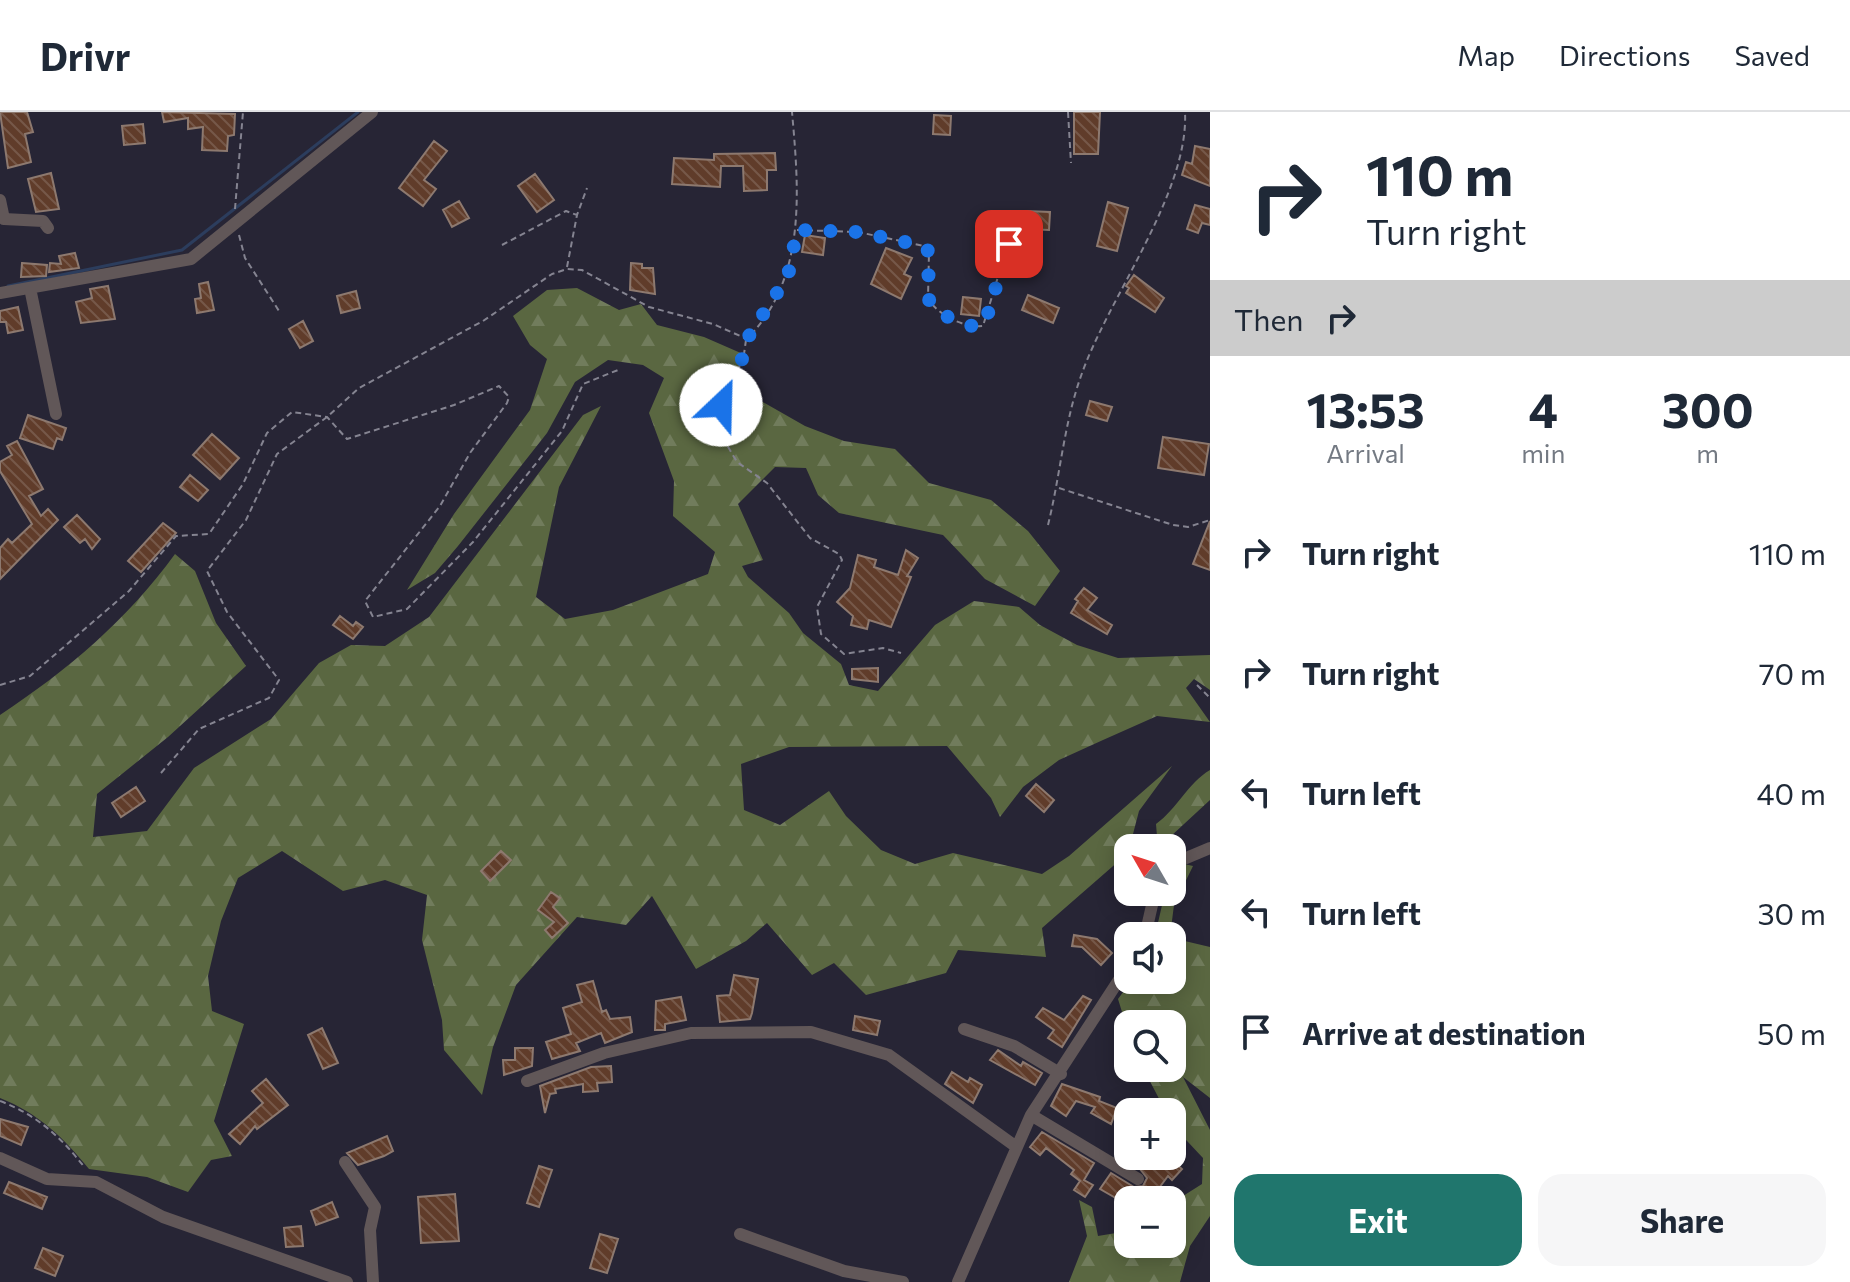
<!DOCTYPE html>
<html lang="en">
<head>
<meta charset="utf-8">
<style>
	body { margin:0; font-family:Commissioner,sans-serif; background:#f6f6f7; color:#1f2937; height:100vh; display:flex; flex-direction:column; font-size:30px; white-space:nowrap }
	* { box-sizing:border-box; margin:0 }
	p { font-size:26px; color:#747a83 }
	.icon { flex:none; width:44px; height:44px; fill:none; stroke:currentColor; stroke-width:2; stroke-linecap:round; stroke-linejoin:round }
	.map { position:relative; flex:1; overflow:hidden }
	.side { display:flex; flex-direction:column; background:#fff; width:640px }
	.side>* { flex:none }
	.banner { background:#fff; color:#1f2937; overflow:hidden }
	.needle { width:52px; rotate:309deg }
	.controls { position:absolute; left:1114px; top:722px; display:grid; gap:16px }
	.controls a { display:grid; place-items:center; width:72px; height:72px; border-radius:16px; background:#fff; box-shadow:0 4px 20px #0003; font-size:40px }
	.pin { position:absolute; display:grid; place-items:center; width:68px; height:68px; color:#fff; margin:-34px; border-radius:16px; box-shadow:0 4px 12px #0006 }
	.me { position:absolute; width:88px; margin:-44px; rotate:24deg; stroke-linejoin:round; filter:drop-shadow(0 0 6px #0008) }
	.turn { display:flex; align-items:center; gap:28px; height:168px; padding:0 24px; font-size:36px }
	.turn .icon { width:104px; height:104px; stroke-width:2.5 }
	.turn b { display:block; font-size:56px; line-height:68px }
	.then { display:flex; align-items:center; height:76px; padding:0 24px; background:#0003; gap:16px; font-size:30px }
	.eta { display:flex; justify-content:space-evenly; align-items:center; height:136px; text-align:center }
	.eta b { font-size:48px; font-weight:700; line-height:56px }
	.action { display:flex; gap:16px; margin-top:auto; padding:16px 24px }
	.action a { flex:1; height:92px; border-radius:24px; background:#20766d; color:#fff; font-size:32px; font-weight:700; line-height:92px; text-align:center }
	.action a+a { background:#f6f6f7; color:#1f2937 }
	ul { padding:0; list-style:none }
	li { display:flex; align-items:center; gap:24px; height:120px; padding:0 24px }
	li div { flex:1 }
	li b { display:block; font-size:30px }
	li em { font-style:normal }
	header { display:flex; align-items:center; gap:48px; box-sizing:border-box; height:112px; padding:0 40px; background:#fff; border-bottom:2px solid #e0e1e3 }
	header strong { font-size:38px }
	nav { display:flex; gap:44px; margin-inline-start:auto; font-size:28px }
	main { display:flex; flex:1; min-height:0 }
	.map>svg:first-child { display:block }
	.forest { fill:url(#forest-firs) }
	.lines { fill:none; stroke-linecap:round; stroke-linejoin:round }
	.stream { stroke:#2c3d5d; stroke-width:3 }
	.building { fill:url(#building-back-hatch); stroke:#8d796f; stroke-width:2 }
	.path { stroke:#858491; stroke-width:2; stroke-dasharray:6 4; stroke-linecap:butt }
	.minor { stroke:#615758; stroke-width:12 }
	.route { stroke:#1a73e8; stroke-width:14; stroke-dasharray:0 25.2 }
</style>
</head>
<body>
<header>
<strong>Drivr</strong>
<nav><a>Map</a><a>Directions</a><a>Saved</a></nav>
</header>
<main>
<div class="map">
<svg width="1210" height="1170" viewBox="0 0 1210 1170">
	<defs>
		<pattern id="forest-firs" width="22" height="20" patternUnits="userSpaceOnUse" patternTransform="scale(2)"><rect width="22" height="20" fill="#5a6741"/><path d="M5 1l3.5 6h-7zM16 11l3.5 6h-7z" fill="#717c5c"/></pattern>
		<pattern id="building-back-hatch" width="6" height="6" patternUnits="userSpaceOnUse" patternTransform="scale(2)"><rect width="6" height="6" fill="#603c2a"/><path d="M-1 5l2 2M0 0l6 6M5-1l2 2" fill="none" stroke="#765849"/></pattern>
	</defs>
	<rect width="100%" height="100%" fill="#272535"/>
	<path class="forest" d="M577 176 619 198 641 192 657 213 704 225 743 242 736 270 754 285 805 314 844 329 895 337 929 371 991 388 1028 419 1060 459 1035 494 985 467 943 423 839 401 818 383 806 356 775 355 738 392 763 448 742 454 748 465 789 501 803 521 841 552 849 573 878 579 935 513 974 489 1019 495 1040 513 1077 533 1118 546 1210 543V578L1194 567 1186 576 1210 610 1157 604 1103 628 1059 648 1023 675 1000 705 991 686 947 634 789 635 741 652 744 698 780 713 829 679 846 704 881 738 915 752 953 741 1042 762 1069 744 1172 654 1139 699 1128 741 1042 816 1046 845 958 838 946 861 866 883 834 851 812 863 767 811 746 829 696 857 652 784 626 813 577 805 516 873 493 935 482 983 444 938 442 908 422 828 427 783 385 768 343 779 282 739 238 766 221 809 208 864 212 899 244 912 214 1009 232 1044 211 1048 188 1080 147 1065 89 1057C64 1026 38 1001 0 986V603C68 558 127 508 175 442L195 459 216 511 246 554 168 625 97 682 93 725 147 719 194 656 271 607 319 551 351 533 385 534 429 505 583 303 601 294 559 375 536 485 565 507 613 498 708 462 715 440 673 404 674 369 649 301 664 266 643 253 608 248 575 270 547 321 458 434 435 461 407 478 454 402 530 298 547 247 530 233 513 204 547 178Z
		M1210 658V688L1158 736 1156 712C1177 697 1188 671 1210 658Z
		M1184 752 1193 754 1174 793 1170 824H1155L1165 780H1172V759Z
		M1172 826 1210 835V986L1183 965 1210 1018V1104L1190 1134 1180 1170H1069L1087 1124 1079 1088 1092 1095 1098 1124 1128 1119V1132H1172V1091L1202 1072 1203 1046 1172 1013V1000H1166L1143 956H1172V912H1128V919L1118 887 1132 868H1172Z"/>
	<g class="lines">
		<path class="stream" d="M8 174 182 138 358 0"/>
	</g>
	<path class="building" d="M0 0H27L33 20 25 22 31 50 8 56Z
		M162 0 235 2 234 23 228 24 227 39 202 38 203 15 188 17V6L164 10Z
		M1074 0H1100L1098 42H1074Z
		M934 3 951 4 950 23 933 22Z
		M143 12 145 31 124 33 122 14Z
		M434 29 447 39 424 68 436 77 423 94 399 76Z
		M1195 34 1210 37V74L1182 63 1186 50 1192 52Z
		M775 41 776 58H767V78L744 79 743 54H721L720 75 672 72 674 46 714 48V42Z
		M51 61 59 97 36 100 28 67Z
		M535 62 554 88 537 100 518 74Z
		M459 89 469 106 452 115 443 98Z
		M1108 90 1128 96 1117 139 1097 134Z
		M1195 93 1210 97V113L1202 111 1198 121 1187 117Z
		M1026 99 1050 100 1049 118 1025 117Z
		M805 123 825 126 823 143 802 140Z
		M886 136 912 146 904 162 911 165 901 187 871 172Z
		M75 141 79 156 49 160 50 151 61 152 59 144Z
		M22 151 47 153 46 164 21 165Z
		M631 151 642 152V156H653L655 182 630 178Z
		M1134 163 1164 186 1155 200 1126 181 1129 176 1126 174Z
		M208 170 214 198 197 201 195 187 201 186 199 172Z
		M108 174 115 207 81 211 76 190 92 186 90 177Z
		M356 179 360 196 341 201 337 184Z
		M1028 183 1059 196 1053 211 1022 198Z
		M963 185 981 187 979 204 961 202Z
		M18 195 23 218 8 221 6 210H0V199Z
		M303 209 313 229 300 236 289 217Z
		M1090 289 1112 295 1107 309 1086 303Z
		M28 303 66 316 62 328 57 326 53 337 20 326Z
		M212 322 239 346 220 367 193 343Z
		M1163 325 1209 332 1204 363 1158 356Z
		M17 329 43 377 29 384 41 404 48 397 58 408 0 467V436L8 427 12 431 32 412 0 359V350L12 343 7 334Z
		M190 363 208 378 198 389 180 375Z
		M77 403 100 427 92 437 85 427 80 431 64 415Z
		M1210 409V458L1193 452Z
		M163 411 176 421 141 460 128 449Z
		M906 438 918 446 907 464 911 465 891 515 869 508 867 517 851 513 853 504 837 490 850 476 858 443 876 448 874 455 898 463Z
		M1084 476 1097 486 1087 498 1112 513 1107 522 1071 501 1078 489 1075 487Z
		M340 504 353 514 356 510 363 515 353 527 333 513Z
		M878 556V570L852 567V557Z
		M1036 672 1054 688 1044 700 1026 684Z
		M136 675 145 689 121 705 112 691Z
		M501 739 511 748 490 769 481 759Z
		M551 780 560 786 553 795 568 811 552 826 545 818 554 810 538 798Z
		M1074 823 1097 827 1112 841 1101 853 1082 835 1072 834Z
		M734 863 758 867 752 901 750 907 720 910 717 884 730 883Z
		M593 869 602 900 606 898 610 907 630 905 632 920 605 931 601 921 576 931 580 939 552 947 546 930 571 922 563 896 582 890 577 873Z
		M1083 884 1091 888 1062 935 1048 926 1054 918 1036 905 1043 896 1064 908Z
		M681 885 686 908 665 912V918H655L656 889Z
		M855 904 880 909 877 923 853 918Z
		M322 916 338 951 323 957 308 923Z
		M515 936H533L532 954 504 963 503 948H515Z
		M998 938 1021 954 1023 950 1042 961 1035 973 990 948Z
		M611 954 612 970 597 971 598 979 583 980V972L555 977 556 981 550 982 545 1001 540 974 591 955Z
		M952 960 968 970 970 966 982 973 973 991 945 972Z
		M266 967 288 993 257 1017 255 1014 240 1032 229 1022 263 991 252 979Z
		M1062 972 1100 985 1099 989 1117 996 1111 1012 1091 1001 1095 995 1076 989 1066 1004 1051 994Z
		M0 1007 28 1015 21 1033 0 1024Z
		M1042 1020 1094 1051 1084 1068 1093 1073 1085 1085 1074 1078 1080 1069 1071 1062 1074 1058 1046 1036 1040 1043 1030 1035Z
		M387 1024 393 1039 384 1044 358 1053 347 1041Z
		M1147 1044 1166 1050 1169 1046 1182 1057 1172 1068 1168 1064 1150 1088H1128V1093L1100 1077 1111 1061 1134 1075 1143 1074 1147 1066 1140 1057Z
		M539 1054 552 1058 539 1095 527 1091Z
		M9 1070 47 1085 42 1097 4 1081Z
		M455 1082 459 1129 421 1131 418 1085Z
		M332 1090 338 1105 316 1113 311 1099Z
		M301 1114 303 1134 286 1135 284 1116Z
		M600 1122 618 1127 607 1161 590 1156Z
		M43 1136 63 1144 55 1164 35 1156Z"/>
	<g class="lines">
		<path class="path" d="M1068 0 1071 51
			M235 97 243 0
			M797 118 858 120 924 134 929 140 928 186C937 203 964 216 983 214L1012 119
			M239 123 245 146 279 199
			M502 133 566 99 577 103
			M567 155 577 103 587 76
			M746 228 739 277 748 298
			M741 251 721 293V323L737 350 767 371 810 426 839 442 842 448 817 495 821 522 844 542 883 536 901 541
			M1059 376 1173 413 1188 415 1210 408
			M1048 413C1060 365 1064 311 1081 264 1108 186 1189 81 1185 0
			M0 573 30 564 129 479 176 424 209 422 243 372 267 321 292 300 327 305 347 327 454 293 499 274 509 285 507 291 470 341 440 394 365 489 373 505 407 497 473 430 562 319 583 272 618 258
			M1197 573 1210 586
			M161 661 199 617 269 586 279 568 227 500 207 459 246 408 277 342 327 305 359 276 483 209 552 162 567 157 582 158 649 195 713 212 747 227C807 166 799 79 792 0
			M0 989C37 1003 61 1025 85 1056"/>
		<path class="minor" d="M0 88 4 107 43 109 48 116
			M30 176 56 302
			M0 181 191 147 372 0
			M1172 752 1210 736
			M1145 824 1155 780
			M964 917 1014 934 1061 962
			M527 969 604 941 691 921 811 920 889 943 1015 1034
			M1031 1003 1138 1067
			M0 1046 47 1067 96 1070 163 1105 347 1170
			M345 1050 375 1095 370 1118 373 1170
			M740 1122 844 1159 903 1170
			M958 1170 1031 1003 1128 854"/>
	</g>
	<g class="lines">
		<path class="route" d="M721 293 741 251 747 227 788 164 797 118 858 120 924 134 929 140 928 186C937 203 959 212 978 215L986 208 1009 132"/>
	</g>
</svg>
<div class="controls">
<a><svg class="needle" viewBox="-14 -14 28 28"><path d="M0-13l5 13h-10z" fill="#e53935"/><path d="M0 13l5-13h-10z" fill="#747a83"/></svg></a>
<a><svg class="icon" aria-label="sound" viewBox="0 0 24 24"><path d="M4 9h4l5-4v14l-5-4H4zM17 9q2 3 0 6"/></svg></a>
<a><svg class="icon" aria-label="search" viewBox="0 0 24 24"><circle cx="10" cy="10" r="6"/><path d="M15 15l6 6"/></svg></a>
<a>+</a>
<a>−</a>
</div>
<div class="pin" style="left:1009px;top:132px;background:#d93025"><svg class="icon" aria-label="arrive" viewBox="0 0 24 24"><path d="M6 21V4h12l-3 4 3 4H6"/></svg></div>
<svg class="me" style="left:721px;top:293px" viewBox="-20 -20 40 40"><circle r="19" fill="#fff"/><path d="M0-13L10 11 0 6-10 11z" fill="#1a73e8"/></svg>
</div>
<section class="side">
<div class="banner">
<div class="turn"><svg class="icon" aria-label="right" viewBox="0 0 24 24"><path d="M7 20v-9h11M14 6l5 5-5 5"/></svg><div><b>110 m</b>Turn right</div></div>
<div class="then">Then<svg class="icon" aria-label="right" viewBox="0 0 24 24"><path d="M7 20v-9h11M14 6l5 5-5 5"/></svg></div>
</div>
<div class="eta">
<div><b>13:53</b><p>Arrival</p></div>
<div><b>4</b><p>min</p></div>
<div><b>300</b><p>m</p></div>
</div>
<ul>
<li><svg class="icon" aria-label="right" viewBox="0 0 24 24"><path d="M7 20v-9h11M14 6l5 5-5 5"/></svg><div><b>Turn right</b></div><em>110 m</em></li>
<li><svg class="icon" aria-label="right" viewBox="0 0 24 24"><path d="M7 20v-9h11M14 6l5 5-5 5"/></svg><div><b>Turn right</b></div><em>70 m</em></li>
<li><svg class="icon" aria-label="left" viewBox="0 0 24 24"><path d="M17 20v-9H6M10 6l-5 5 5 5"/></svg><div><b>Turn left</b></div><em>40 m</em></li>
<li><svg class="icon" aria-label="left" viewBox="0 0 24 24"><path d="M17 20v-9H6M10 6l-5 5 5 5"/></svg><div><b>Turn left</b></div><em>30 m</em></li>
<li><svg class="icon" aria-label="arrive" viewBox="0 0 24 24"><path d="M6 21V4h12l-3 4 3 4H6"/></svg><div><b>Arrive at destination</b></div><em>50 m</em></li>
</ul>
<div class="action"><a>Exit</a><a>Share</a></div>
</section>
</main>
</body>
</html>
